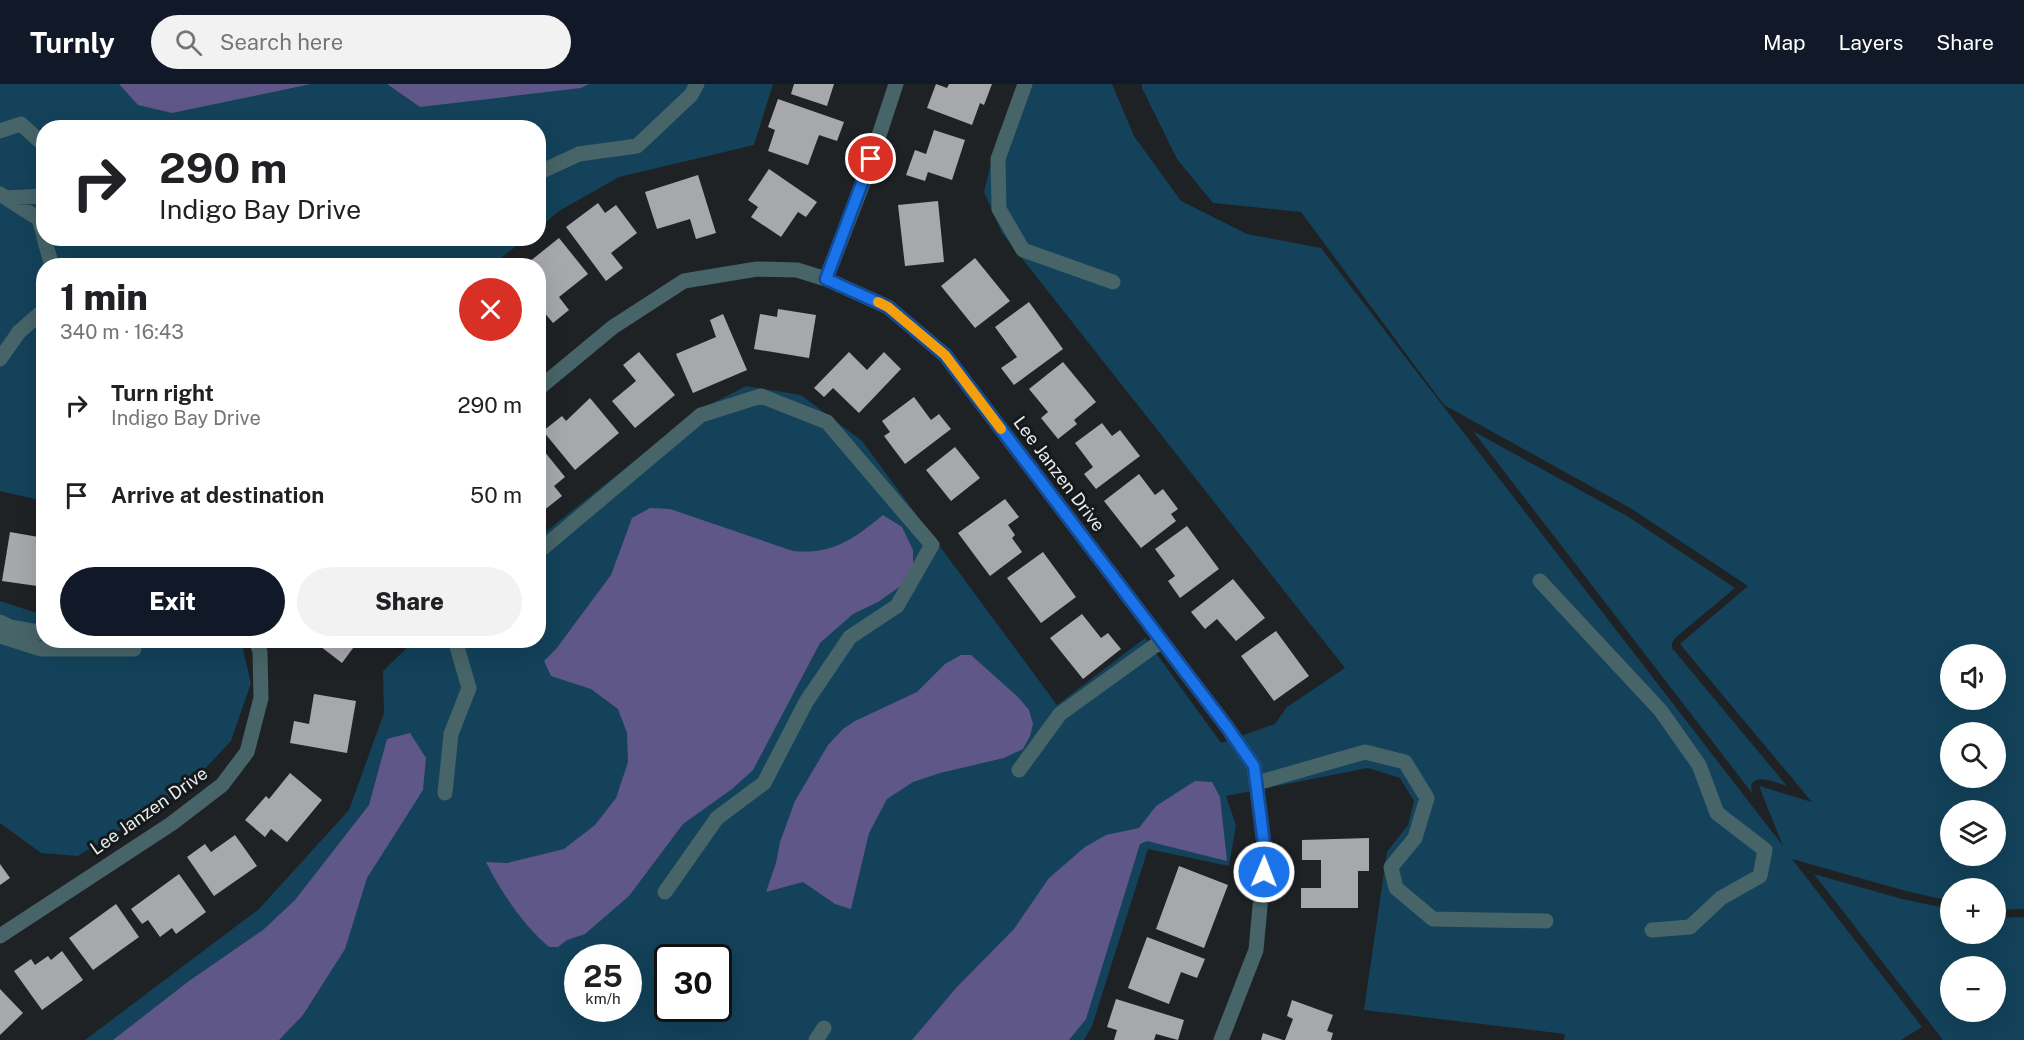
<!DOCTYPE html>
<html lang="en">
<head>
<meta charset="utf-8">
<style>
	body { margin:0; font-family:"Public Sans",sans-serif; background:#f2f2f2; color:#202124; height:100vh; display:flex; flex-direction:column; font-size:22px; white-space:nowrap }
	* { box-sizing:border-box; margin:0 }
	p { font-size:20px; color:#757577 }
	.icon { flex:none; width:33px; height:33px; fill:none; stroke:currentColor; stroke-width:2; stroke-linecap:round; stroke-linejoin:round }
	.map { position:relative; flex:1; overflow:hidden }
	.details { position:absolute; left:36px; top:174px; width:510px; height:390px; display:flex; flex-direction:column; background:#fff; border-radius:24px; box-shadow:0 6px 24px #0002 }
	.details>* { flex:none }
	.top-card { position:absolute; left:36px; top:36px; width:510px; height:126px; border-radius:24px; box-shadow:0 6px 24px #0002; background:#fff; color:#202124; overflow:hidden }
	.fabs { position:absolute; left:1940px; top:560px; display:grid; gap:12px }
	.fabs a { display:grid; place-items:center; width:66px; height:66px; border-radius:50%; background:#fff; box-shadow:0 6px 24px #0002; font-size:30px }
	.speed { position:absolute; left:564px; top:860px; display:flex; gap:12px; font-size:30px; font-weight:700; text-align:center }
	.speed>* { display:grid; place-content:center; width:78px; height:78px; border-radius:50%; background:#fff; box-shadow:0 6px 24px #0002; line-height:1 }
	.speed small { font-size:15px; font-weight:400 }
	.speed .limit { border:3px solid #111; border-radius:9px; background:#fff; color:#111 }
	.pin { position:absolute; display:grid; place-items:center; width:51px; height:51px; color:#fff; margin:-26px; border:3px solid #fff; border-radius:50%; box-shadow:0 2px 6px #0007 }
	.me { position:absolute; width:66px; margin:-33px; rotate:1deg; stroke-linejoin:round; filter:drop-shadow(0 0 4px #0008) }
	.turn { display:flex; align-items:center; gap:21px; height:126px; padding:0 24px; font-size:27px }
	.turn .icon { width:78px; height:78px; stroke-width:2.5 }
	.turn b { display:block; font-size:42px; line-height:51px }
	.round { display:grid; place-items:center; flex:none; width:63px; height:63px; border-radius:32px; background:#f2f2f2 }
	.headline { display:flex; align-items:center; justify-content:space-between; height:102px; padding:0 24px }
	h1 { font-size:36px; font-weight:800; line-height:45px }
	.primary-button { display:flex; gap:12px; margin-top:auto; padding:12px 24px }
	.primary-button a { flex:1; height:69px; border-radius:36px; background:#111827; color:#fff; font-size:24px; font-weight:800; line-height:69px; text-align:center }
	.primary-button a+a { background:#f2f2f2; color:#202124 }
	ul { padding:0; list-style:none }
	li { display:flex; align-items:center; gap:18px; height:90px; padding:0 24px }
	li div { flex:1 }
	li b { display:block; font-size:22px }
	li em { font-style:normal }
	header { display:flex; align-items:center; gap:36px; box-sizing:border-box; height:84px; padding:0 30px; background:#111827; color:#fff }
	header strong { font-size:28px }
	nav { display:flex; gap:33px; margin-inline-start:auto; font-size:21px }
	.search { width:420px; height:54px; background:#f2f2f2; display:flex; align-items:center; gap:15px; box-sizing:border-box; padding:0 21px; border-radius:33px; color:#757577; font-size:22px }
	.map>svg:first-child { display:block }
	.green { fill:#13425a; fill-rule:evenodd }
	.water { fill:#5f5787 }
	.building { fill:#a6a8ac }
	.lines { fill:none; stroke-linecap:round; stroke-linejoin:round }
	.minor { stroke:#476468; stroke-width:15 }
	.route-casing { stroke:#114b97; stroke-width:15 }
	.route { stroke:#1a73e8; stroke-width:10 }
	.slow { stroke:#f59e0b; stroke-width:10 }
	.labels { text-anchor:middle; stroke-width:6; stroke-linejoin:round; paint-order:stroke }
	.street-label { font-size:18px; fill:#e9eced; stroke:#16191b }
</style>
</head>
<body>
<header>
<strong>Turnly</strong>
<div class="search"><svg class="icon" aria-label="search" viewBox="0 0 24 24"><circle cx="10" cy="10" r="6"/><path d="M15 15l6 6"/></svg>Search here</div>
<nav><a>Map</a><a>Layers</a><a>Share</a></nav>
</header>
<div class="map">
<svg width="2024" height="956" viewBox="0 0 2024 956">
	<rect width="100%" height="100%" fill="#1f2225"/>
	<path class="green" d="M0 0H773L754 61 619 93 559 127 539 144 538 44H44V154L525 155 492 181 44 182 43 417 0 407Z
		M1022 0H1112L1134 52 1181 117 1247 150 1321 164 1783 762 1759 702 1812 718 1680 560 1748 502 1632 425 1444 321 1301 128 1213 119 1177 75 1142 4V0H2024V825L1995 826V804H1950V817L1906 807 1792 775 1922 943 1901 956H1564L1565 950 1364 926 1387 768 1408 741 1414 717 1400 694 1368 684 1226 712 1236 741 1229 782 1148 765 1092 942 1084 956H85L259 825 349 726 384 629 383 587 414 557 538 556 539 453 697 327 746 302 801 311 862 357 1057 621 1145 554 1221 659 1275 640 1287 623 1345 584 1002 149 984 108 998 51ZM1950 570H1995V615H1950ZM1950 648H1995V693H1950ZM1950 726H1995V771H1950ZM578 873H628V924H578ZM668 873H718V924H668Z
		M1473 347 1627 432 1735 504 1675 554 1672 559V564L1787 702C1775 699 1759 689 1751 701L1752 709Z
		M0 517 43 531 44 556 241 557 251 599 231 657 185 706 78 772 41 769 0 739Z
		M1814 790 1902 815 1950 825V849H1995V834L2024 833V956H1943ZM1950 882H1995V927H1950Z"/>
	<path class="water" d="M119 0H311L172 29 138 21Z
		M387 0H589L581 4 420 23Z
		M650 424 670 425 793 467C832 471 854 455 883 431L902 443 913 466V482L902 501 878 518 853 530 820 559 753 686 732 705 683 740 629 812 585 850 567 856 558 863H549C523 841 501 808 486 778L507 779 564 765 595 741 616 714 628 678 627 649 618 625 591 605 551 592 544 577 556 565 611 491 632 434Z
		M961 571H971L1018 613 1029 626 1033 640 1030 652 1023 665 1004 674 940 689 913 698 887 715 869 749 851 825 835 820 803 798 766 808 776 779 780 758 795 717 828 661 843 645 855 637 917 608 945 580Z
		M410 649 426 674 423 706 367 794 345 865 303 931 279 956H113L189 897 263 846 295 816 369 721 387 655Z
		M1195 697 1212 698 1220 713 1227 777 1147 757 1140 760 1086 935 1069 956H912L956 904 1014 845 1049 794 1085 763 1106 751 1139 744 1156 722Z"/>
	<path class="building" d="M794 0H834L827 22 791 10Z
		M936 0 947 4 949 0H992L984 21 980 19 972 41 927 24Z
		M778 15 844 38 837 57 819 51 808 81 768 67 775 46 768 43Z
		M934 46 965 56 952 96 928 88 925 97 906 91 915 66 926 70Z
		M769 85 817 118 806 133 798 128 781 153 751 133 758 123 748 116Z
		M698 91 716 149 696 155 690 135 657 145 645 108Z
		M938 117 944 178 905 182 898 121Z
		M598 119 605 129 616 121 637 149 611 169 623 184 606 197 566 143Z
		M559 154 588 190 559 213 569 226 553 239 538 221V182H524Z
		M975 174 1010 217 975 244 941 202Z
		M1029 218 1063 265 1014 301 1001 284 1017 273 995 243Z
		M778 225 816 231 809 274 754 265 760 230 777 233Z
		M723 230 747 286 693 309 676 270 716 253 710 236Z
		M639 268 675 311 635 344 612 317 636 297 623 281Z
		M849 268 867 286 884 268 901 285 859 329 833 304 824 313 814 304Z
		M1063 278 1096 318 1074 336 1077 340 1058 355 1041 334 1048 328 1029 305Z
		M914 313 931 336 939 330 951 345 905 380 884 352 890 348 882 337Z
		M590 314 619 349 575 386 543 347 562 332 566 337Z
		M1102 339 1112 352 1120 346 1140 372 1096 405 1084 390 1093 383 1075 359Z
		M955 363 980 394 951 417 926 386Z
		M544 367 565 393 554 402 562 412 538 431V371Z
		M1139 390 1155 411 1163 405 1178 425 1171 430 1176 437 1141 464 1104 417Z
		M1005 415 1019 433 1008 441 1015 451 1012 454 1022 468 990 492 958 449Z
		M1187 442 1219 485 1180 514 1168 497 1175 492 1155 465Z
		M10 448 44 454V503L2 497Z
		M1043 468 1076 513 1041 539 1007 494Z
		M1233 495 1265 534 1236 557 1217 535 1205 545 1191 528Z
		M1082 530 1101 554 1108 549 1121 565 1083 595 1050 554Z
		M1276 547 1309 592 1274 617 1241 572Z
		M317 556H359L342 579 316 559Z
		M314 610 356 617 347 669 290 659 294 637 309 640Z
		M290 689 322 716 287 758 271 745 265 753 245 736 266 712 269 715Z
		M235 751 257 782 214 812 187 773 205 760 211 768Z
		M1369 754V787H1358V824H1301V804H1321V776H1302V756Z
		M0 780 10 794 0 801Z
		M1179 782 1228 801 1204 864 1156 845Z
		M179 790 206 828 176 850 172 844 160 853 148 836 142 840 131 825Z
		M116 820 139 853 93 886 69 854Z
		M1147 853 1205 875 1197 894 1181 888 1169 920 1128 904Z
		M62 867 83 896 42 926 14 887 31 875 35 881 48 872 51 876Z
		M0 905 23 929 0 951Z
		M1116 915 1184 936 1178 956 1156 950 1154 956H1114L1117 946 1107 943Z
		M1292 916 1333 931 1327 947 1333 949 1331 956H1285L1293 935 1287 932Z
		M1263 949 1283 956H1261Z"/>
	<g class="lines">
		<path class="minor" d="M1025 0 998 75 999 125 1023 166 1113 198
			M0 47 21 40 44 61
			M538 89 579 70 637 62 691 11 697 0
			M0 110 39 135 44 152
			M6 114 44 112
			M44 154 52 182
			M826 195 865 94 896 0
			M0 275 19 248 44 226
			M538 305 613 243 684 197 757 185 797 186 826 195 888 223 945 271 1227 643 1254 682 1265 768 1256 866 1221 956
			M538 468 701 331 761 312 827 338 932 461 897 522 850 553 806 618 764 699 717 734 665 808
			M1540 497 1661 627 1699 681 1717 729 1765 766 1760 792 1721 814 1690 843 1652 846
			M0 538 10 543 44 549
			M0 552 41 565H134
			M1019 686 1060 630 1157 560
			M1264 697 1365 668 1405 678 1427 714 1415 754 1391 783 1396 804 1433 835 1546 837
			M445 709 451 650 469 604 455 556
			M0 852 171 740 222 701 247 668 261 614 260 568 256 556
			M816 956 824 944"/>
	</g>
	<g class="lines">
		<defs>
			<path id="route" d="M871 75 826 195 888 223 945 271 1227 643 1254 682 1265 768 1264 788"/>
		</defs>
		<use href="#route" class="route-casing"/>
		<use href="#route" class="route"/>
		<path class="slow" d="M878 218 888 223 945 271 1001 345"/>
	</g>
	<g class="labels">
		<g class="street-label">
			<text transform="translate(1059 390) rotate(53)" y="6">Lee Janzen Drive</text>
			<text transform="translate(149 727) rotate(-35)" y="6">Lee Janzen Drive</text>
		</g>
	</g>
</svg>
<div class="fabs">
<a><svg class="icon" aria-label="sound" viewBox="0 0 24 24"><path d="M4 9h4l5-4v14l-5-4H4zM17 9q2 3 0 6"/></svg></a>
<a><svg class="icon" aria-label="search" viewBox="0 0 24 24"><circle cx="10" cy="10" r="6"/><path d="M15 15l6 6"/></svg></a>
<a><svg class="icon" aria-label="layers" viewBox="0 0 24 24"><path d="M12 4l9 5-9 5-9-5zM3 14l9 5 9-5"/></svg></a>
<a>+</a>
<a>−</a>
</div>
<div class="speed"><div>25<small>km/h</small></div><div class="limit">30</div></div>
<div class="pin" style="left:871px;top:75px;background:#d93025"><svg class="icon" aria-label="arrive" viewBox="0 0 24 24"><path d="M6 21V4h12l-3 4 3 4H6"/></svg></div>
<svg class="me" style="left:1264px;top:788px" viewBox="-20 -20 40 40"><circle r="17" fill="#1a73e8" stroke="#fff" stroke-width="3"/><path d="M0-11L8 9 0 5-8 9z" fill="#fff"/></svg>
<div class="top-card">
<div class="turn"><svg class="icon" aria-label="right" viewBox="0 0 24 24"><path d="M7 20v-9h11M14 6l5 5-5 5"/></svg><div><b>290 m</b>Indigo Bay Drive</div></div>
</div>
<section class="details">
<div class="headline"><div><h1>1 min</h1><p>340 m · 16:43</p></div><a class="round" style="background:#d93025;color:#fff"><svg class="icon" aria-label="close" viewBox="0 0 24 24"><path d="M6 6l12 12M18 6L6 18"/></svg></a></div>
<ul>
<li><svg class="icon" aria-label="right" viewBox="0 0 24 24"><path d="M7 20v-9h11M14 6l5 5-5 5"/></svg><div><b>Turn right</b><p>Indigo Bay Drive</p></div><em>290 m</em></li>
<li><svg class="icon" aria-label="arrive" viewBox="0 0 24 24"><path d="M6 21V4h12l-3 4 3 4H6"/></svg><div><b>Arrive at destination</b></div><em>50 m</em></li>
</ul>
<div class="primary-button"><a>Exit</a><a>Share</a></div>
</section>
</div>
</body>
</html>
